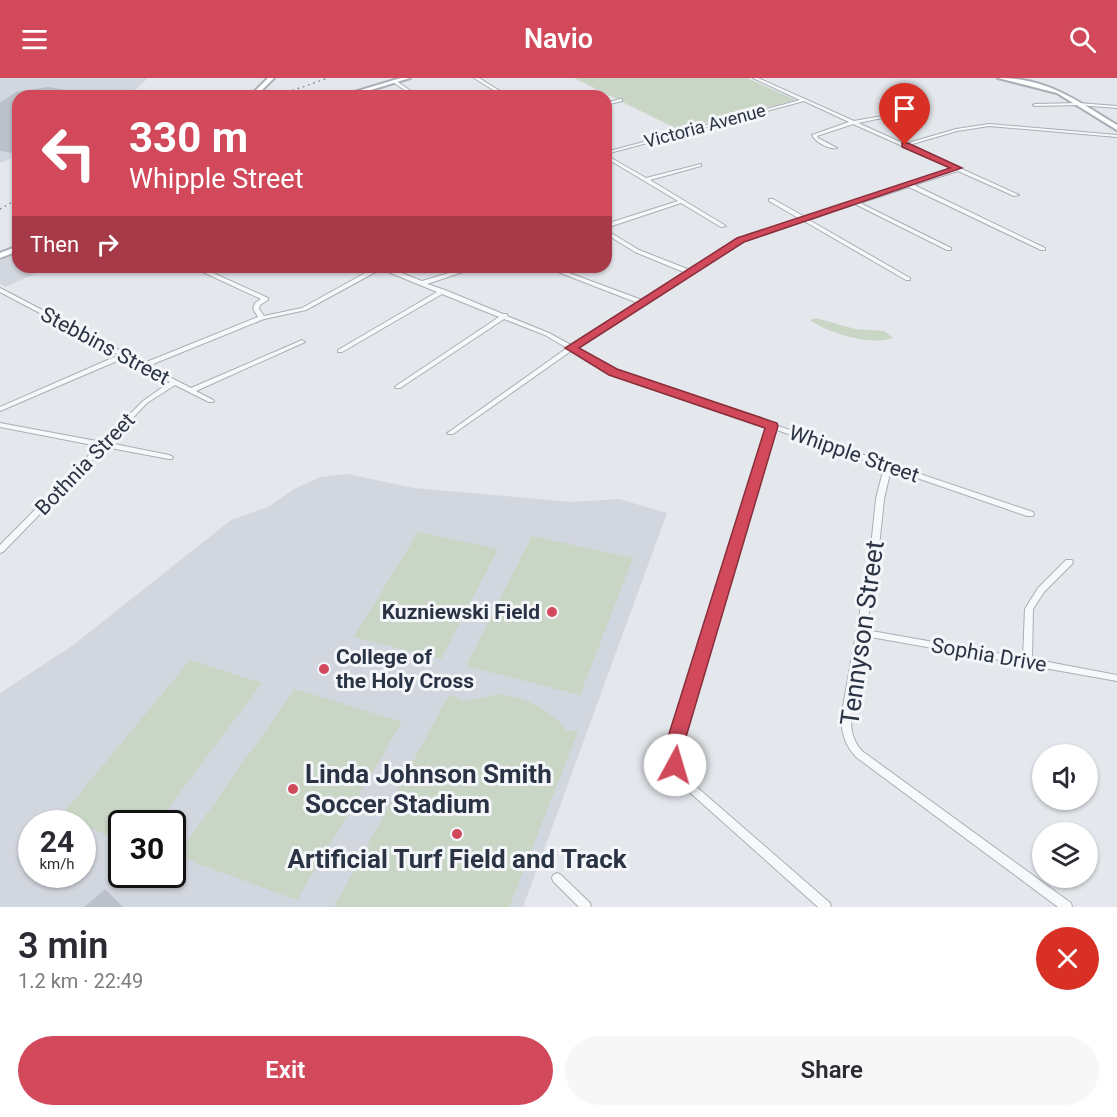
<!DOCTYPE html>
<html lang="en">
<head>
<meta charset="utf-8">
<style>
	body { margin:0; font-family:Roboto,sans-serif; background:#f7f7f7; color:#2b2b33; height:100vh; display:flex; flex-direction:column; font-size:22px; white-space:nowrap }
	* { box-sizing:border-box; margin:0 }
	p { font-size:20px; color:#7c7c81 }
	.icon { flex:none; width:33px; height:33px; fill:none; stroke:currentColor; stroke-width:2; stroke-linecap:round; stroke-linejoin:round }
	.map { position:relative; height:829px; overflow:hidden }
	.drawer { display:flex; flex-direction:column; background:#fff; flex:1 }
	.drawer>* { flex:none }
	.hud { position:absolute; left:12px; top:12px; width:600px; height:183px; border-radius:18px; box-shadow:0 2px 4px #0004; background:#d1495b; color:#fff; overflow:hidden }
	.tools { position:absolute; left:1032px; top:666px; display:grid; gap:12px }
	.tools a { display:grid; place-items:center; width:66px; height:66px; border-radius:50%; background:#fff; box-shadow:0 2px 4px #0004; font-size:30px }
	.speed { position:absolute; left:18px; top:732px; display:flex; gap:12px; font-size:30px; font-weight:700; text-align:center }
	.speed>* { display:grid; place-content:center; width:78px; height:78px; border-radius:50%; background:#fff; box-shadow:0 2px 4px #0004; line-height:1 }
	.speed small { font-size:15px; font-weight:400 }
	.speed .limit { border:3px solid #111; border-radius:9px; background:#fff; color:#111 }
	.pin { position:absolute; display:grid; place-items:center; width:51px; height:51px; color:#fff; margin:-62px -26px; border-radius:50% 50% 50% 0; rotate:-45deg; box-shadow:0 0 6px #0007 }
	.pin .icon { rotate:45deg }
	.me { position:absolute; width:66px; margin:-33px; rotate:6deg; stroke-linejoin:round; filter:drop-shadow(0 0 4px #0008) }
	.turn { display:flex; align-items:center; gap:21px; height:126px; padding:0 18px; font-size:27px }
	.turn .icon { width:78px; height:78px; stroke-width:2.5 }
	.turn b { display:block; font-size:42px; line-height:51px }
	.then { display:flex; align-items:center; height:57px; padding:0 18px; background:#0003; gap:12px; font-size:22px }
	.round { display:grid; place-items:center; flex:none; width:63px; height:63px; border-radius:32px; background:#f7f7f7 }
	.overview { display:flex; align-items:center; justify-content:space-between; height:102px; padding:0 18px }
	h1 { font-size:36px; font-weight:600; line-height:45px }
	.button { display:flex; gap:12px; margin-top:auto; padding:12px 18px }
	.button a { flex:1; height:69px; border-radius:36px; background:#d1495b; color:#fff; font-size:24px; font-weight:600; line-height:69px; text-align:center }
	.button a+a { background:#f7f7f7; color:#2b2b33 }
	header { display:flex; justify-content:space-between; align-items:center; height:78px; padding:0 18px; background:#d1495b; color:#fff; font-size:27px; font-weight:600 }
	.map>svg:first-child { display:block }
	.built { fill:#d2d6de; fill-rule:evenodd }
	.green { fill:#c9d6c5 }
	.building { fill:#bbc0ca }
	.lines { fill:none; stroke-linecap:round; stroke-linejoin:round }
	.street-casing { stroke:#a9aeb7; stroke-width:2 }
	.secondary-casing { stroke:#a9aeb7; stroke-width:4 }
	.street { fill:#f7f8fa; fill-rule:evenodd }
	.secondary { fill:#fff; fill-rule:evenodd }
	.rail { stroke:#7d8696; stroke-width:1.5; stroke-dasharray:1.5 4; stroke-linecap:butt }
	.route { fill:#d1495b; stroke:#882f3b; stroke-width:1.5 }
	.poi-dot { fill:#d1495b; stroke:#f4f6f9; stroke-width:2 }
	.labels { text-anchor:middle; stroke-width:6; stroke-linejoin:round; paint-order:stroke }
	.far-street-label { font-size:18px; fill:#2b3445; stroke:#f4f6f9 }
	.street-label { font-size:21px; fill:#2b3445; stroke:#f4f6f9 }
	.poi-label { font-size:21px; font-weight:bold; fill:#2b3445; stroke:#f4f6f9; text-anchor:end }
	.near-street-label { font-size:26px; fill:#2b3445; stroke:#f4f6f9 }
	.near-poi-label { font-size:26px; font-weight:bold; fill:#2b3445; stroke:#f4f6f9; text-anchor:start }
</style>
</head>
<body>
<header><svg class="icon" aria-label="menu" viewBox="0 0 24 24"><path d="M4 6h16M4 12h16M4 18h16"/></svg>Navio<svg class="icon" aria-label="search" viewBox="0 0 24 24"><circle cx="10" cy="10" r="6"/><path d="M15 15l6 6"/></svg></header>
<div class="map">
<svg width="1117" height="829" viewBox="0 0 1117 829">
	<rect width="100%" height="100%" fill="#e4e7ec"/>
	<path class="built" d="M0 0H148L128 18H18V78L0 85Z
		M18 174V189H51L5 209 0 206V183Z
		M347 396 414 410 572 424 619 421 667 435 523 829H0V615L72 568 231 442 270 428 294 411 320 399ZM32 746H82V796H32ZM122 746H172V796H122Z"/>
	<path class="green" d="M574 0H747L796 22 679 52Z
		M816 240 855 251 884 253 893 260C872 268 827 255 810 242Z
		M418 454 498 471 441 581 354 559Z
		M532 458 633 480 580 617 466 588Z
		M190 582 262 605 157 745 122 746 121 762 60 739Z
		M295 611 402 644 297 822 177 778Z
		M499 616C527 621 548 629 566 652L578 654 509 829H334L449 617 465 623Z"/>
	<path class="building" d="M48 9 72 13V18H18V72L13 75 0 73V25L16 14Z
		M105 811 123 829H84L101 815Z"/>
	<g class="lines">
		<defs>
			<path id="street" d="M474 0H479L508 18H503Z
				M753 0H758L854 43 882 38V40L858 45 905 66 956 51 989 46 1117 57V59L989 48 957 53 909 67 1019 117 1014 118 958 93 914 107 1045 170V172H1041L909 109 860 125 951 170V172H947L855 126 809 142 910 200V202H906L804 143 743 163 576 270 615 293 1033 434 1034 436 1033 438H1027L891 391 884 421 878 478 866 552 1023 580 1025 531 1038 510 1066 482H1072L1073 484 1072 486 1044 514 1033 531 1032 581 1117 597V603L865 558 851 640C851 654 853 663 862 673L1071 825 1072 829H1058L856 679C845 667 842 656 841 640L870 478 876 421 884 389 774 351 680 666C679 682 682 693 692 705L830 825 831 829H818L686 711C672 694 668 681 672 659L768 349 611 295 571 273 453 356H449L447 355 449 354 567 270 545 257 504 241 400 310H396L395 309 396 308 499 239 442 216 342 274H338V272L437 214 381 191 306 232 264 241 148 288 191 310 300 263 302 262 305 264 196 313 213 322 214 323 213 324H209L175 307 147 325 109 365 169 377 173 379 172 381H169L105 369 3 474 0 475V467L98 368 0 349V345L102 364 143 323 170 304 124 280 0 333V329L119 277 0 214V210L144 285 258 239 253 231 255 225 261 221 192 189H200L268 220V222L260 227 259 231 264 238 302 230 376 189H386L422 203 469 189H478L427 206 445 212 503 236H507V238L549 255 571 267 638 225 545 189H553L642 222 686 195 635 174 606 156V152L639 172 690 192 739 161 800 141 769 123V121H773L805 139 906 106V105H910L954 91 853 46 817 58 818 60 837 70C830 72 815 64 812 57L849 44 804 23 606 76V74L800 22Z
				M394 2H395L418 18H413L393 4 392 3Z
				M620 21H622V23L606 27V25Z
				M1078 25 1117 28V30L1078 27 1035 28 1033 27 1035 26Z
				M606 77 646 100 701 86V88L650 102 726 148 721 149 681 125 606 150V146L678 123 606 80Z
				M557 795 561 797 590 825 591 829H579L553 803 552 800 553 797Z"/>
			<path id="secondary" d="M268 0H274L256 18H250Z
				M401 0H410L351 18H341Z
				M998 0C1048 0 1077 23 1117 47V52L1057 15Z
				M18 168V173L0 180V175Z"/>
		</defs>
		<use href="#street" class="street-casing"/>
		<use href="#secondary" class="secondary-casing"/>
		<use href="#street" class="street"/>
		<use href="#secondary" class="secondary"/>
		<path class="rail" d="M277 18 328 0
			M0 131 18 121"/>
	</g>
	<path class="route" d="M902 65H908L962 90 744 164 579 270 617 291 777 345 778 348 686 659C683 670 685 683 681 692L675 694 668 692 665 675 668 659 765 350 609 297 565 270 737 160 950 90 902 69Z"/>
	<g class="poi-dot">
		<circle cx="552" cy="534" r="6"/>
		<circle cx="324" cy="591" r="6"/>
		<circle cx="293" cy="711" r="6"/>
		<circle cx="457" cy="756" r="6"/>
	</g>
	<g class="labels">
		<g class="far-street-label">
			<text transform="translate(705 48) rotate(-15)" y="6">Victoria Avenue</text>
		</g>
		<g class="street-label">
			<text transform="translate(105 268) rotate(28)" y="7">Stebbins Street</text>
			<text transform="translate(854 376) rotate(19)" y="7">Whipple Street</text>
			<text transform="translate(85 386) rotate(-46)" y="7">Bothnia Street</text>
			<text transform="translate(989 577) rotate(10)" y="7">Sophia Drive</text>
		</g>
		<g class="poi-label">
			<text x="540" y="541">Kuzniewski Field</text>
			<text x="336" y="586" text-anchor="start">College of<tspan x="336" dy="24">the Holy Cross</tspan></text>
		</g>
		<g class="near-street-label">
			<text transform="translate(862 555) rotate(-82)" y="9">Tennyson Street</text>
		</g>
		<g class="near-poi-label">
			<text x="305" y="705">Linda Johnson Smith<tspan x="305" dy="30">Soccer Stadium</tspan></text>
			<text x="457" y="790" text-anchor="middle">Artificial Turf Field and Track</text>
		</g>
	</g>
</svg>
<div class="tools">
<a><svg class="icon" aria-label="sound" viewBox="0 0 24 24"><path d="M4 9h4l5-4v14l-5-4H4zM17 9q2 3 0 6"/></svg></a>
<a><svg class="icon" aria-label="layers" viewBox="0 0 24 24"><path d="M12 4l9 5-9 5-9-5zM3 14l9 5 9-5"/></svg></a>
</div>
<div class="speed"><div>24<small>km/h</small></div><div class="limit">30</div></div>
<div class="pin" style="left:905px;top:67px;background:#d93025"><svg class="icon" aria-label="arrive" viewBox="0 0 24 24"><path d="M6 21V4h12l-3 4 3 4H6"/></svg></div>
<svg class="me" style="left:675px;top:687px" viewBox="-20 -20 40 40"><circle r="19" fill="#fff"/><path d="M0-13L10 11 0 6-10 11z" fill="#d1495b"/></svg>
<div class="hud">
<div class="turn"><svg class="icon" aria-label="left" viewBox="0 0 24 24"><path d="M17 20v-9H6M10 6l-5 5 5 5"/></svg><div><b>330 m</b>Whipple Street</div></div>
<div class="then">Then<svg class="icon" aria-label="right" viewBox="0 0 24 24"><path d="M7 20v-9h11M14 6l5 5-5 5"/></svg></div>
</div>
</div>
<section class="drawer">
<div class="overview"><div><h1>3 min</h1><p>1.2 km · 22:49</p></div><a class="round" style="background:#d93025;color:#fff"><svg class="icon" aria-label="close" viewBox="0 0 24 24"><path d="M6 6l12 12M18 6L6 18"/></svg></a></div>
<div class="button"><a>Exit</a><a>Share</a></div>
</section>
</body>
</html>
